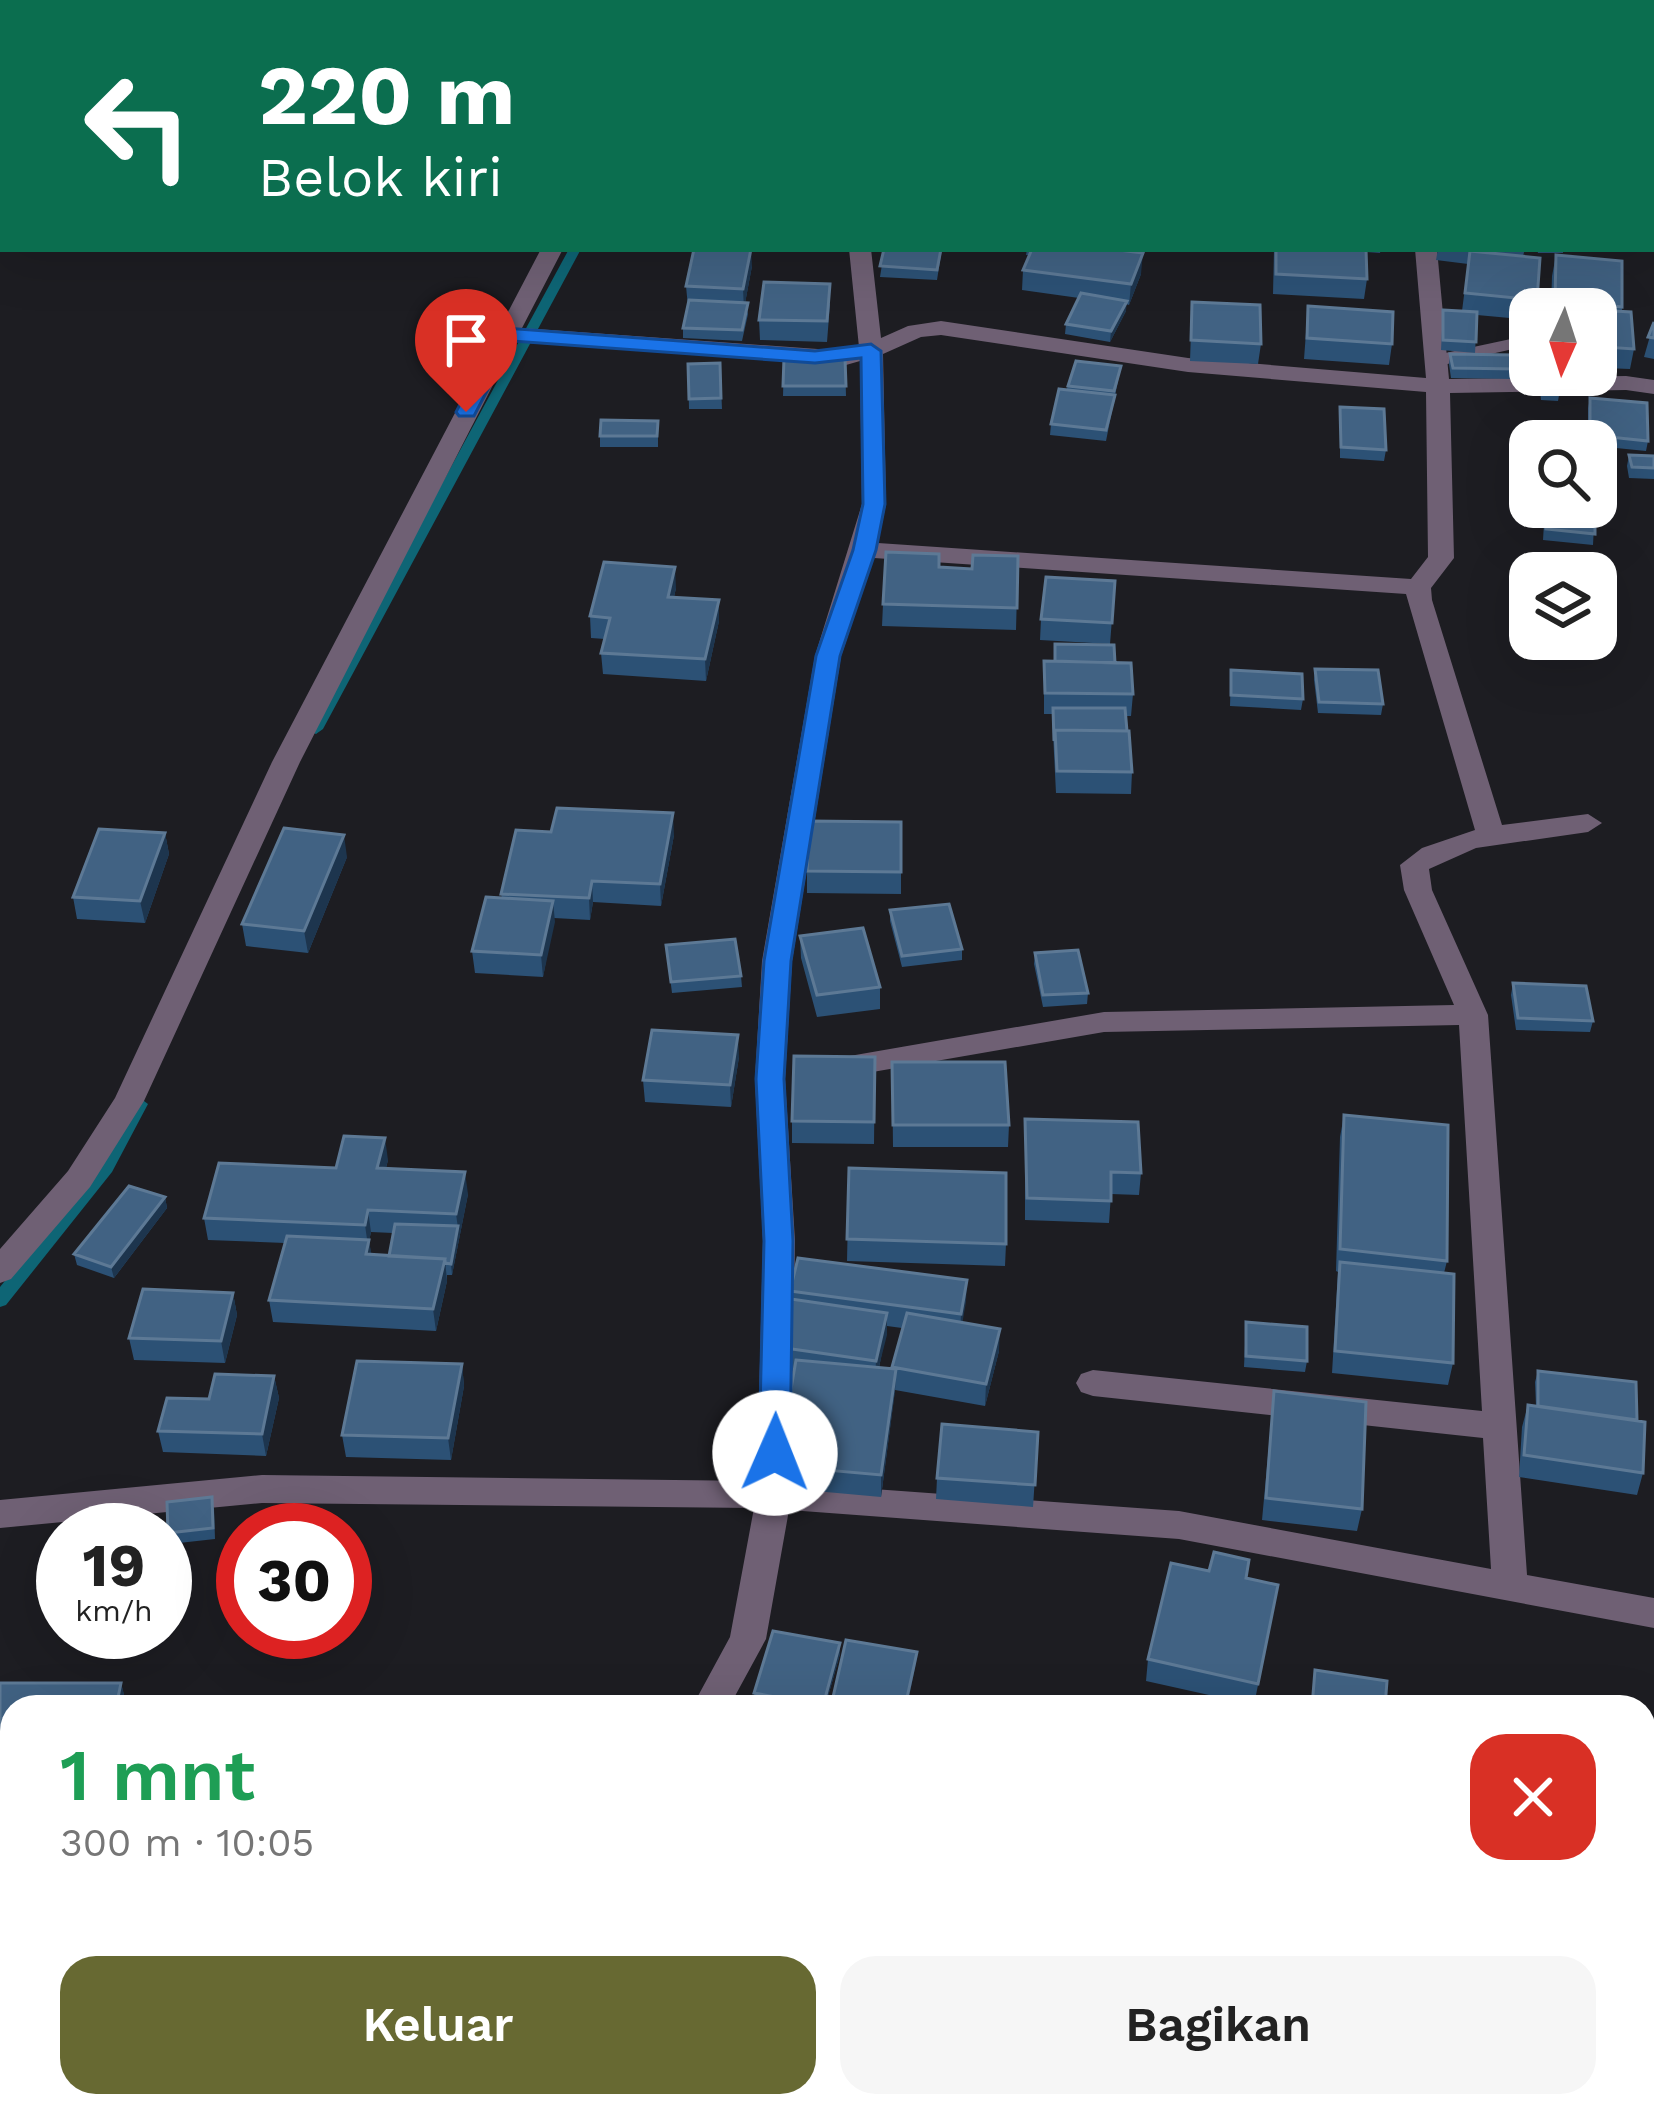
<!DOCTYPE html>
<html lang="id">
<head>
<meta charset="utf-8">
<style>
	body { margin:0; font-family:"Work Sans",sans-serif; background:#f6f6f6; color:#222; height:100vh; display:flex; flex-direction:column; font-size:45px; white-space:nowrap }
	* { box-sizing:border-box; margin:0 }
	p { font-size:39px; color:#767676 }
	.icon { flex:none; width:66px; height:66px; fill:none; stroke:currentColor; stroke-width:2; stroke-linecap:round; stroke-linejoin:round }
	.map { position:relative; flex:1; overflow:hidden }
	.details { position:absolute; left:0px; top:1695px; width:1656px; height:423px; display:flex; flex-direction:column; background:#fff; border-radius:36px 36px 0 0; box-shadow:0 12px 48px #0002 }
	.details>* { flex:none }
	.hud { position:absolute; left:0px; top:0px; width:1656px; height:252px; box-shadow:0 12px 48px #0002; background:#0b6e4f; color:#fff; overflow:hidden }
	.needle { width:78px; rotate:183deg }
	.buttons { position:absolute; left:1509px; top:288px; display:grid; gap:24px }
	.buttons a { display:grid; place-items:center; width:108px; height:108px; border-radius:24px; background:#fff; box-shadow:0 12px 48px #0002; font-size:60px }
	.speed { position:absolute; left:36px; top:1503px; display:flex; gap:24px; font-size:60px; font-weight:700; text-align:center }
	.speed>* { display:grid; place-content:center; width:156px; height:156px; border-radius:50%; background:#fff; box-shadow:0 12px 48px #0002; line-height:1 }
	.speed small { font-size:30px; font-weight:400 }
	.speed .limit { border:18px solid #d22; background:#fff; color:#111 }
	.pin { position:absolute; display:grid; place-items:center; width:102px; height:102px; color:#fff; margin:-123px -51px; border-radius:50% 50% 50% 0; rotate:-45deg; box-shadow:0 0 12px #0007 }
	.pin .icon { rotate:45deg }
	.me { position:absolute; width:132px; margin:-66px; rotate:1deg; stroke-linejoin:round; filter:drop-shadow(0 0 9px #0008) }
	.turn { display:flex; align-items:center; gap:42px; height:252px; padding:0 60px; font-size:54px }
	.turn .icon { width:156px; height:156px; stroke-width:2.5 }
	.turn b { display:block; font-size:84px; line-height:102px }
	.round { display:grid; place-items:center; flex:none; width:126px; height:126px; border-radius:36px; background:#f6f6f6 }
	.headline { display:flex; align-items:center; justify-content:space-between; height:204px; padding:0 60px }
	h1 { font-size:72px; font-weight:600; line-height:90px; color:#1e9e55 }
	.action { display:flex; gap:24px; margin-top:auto; padding:24px 60px }
	.action a { flex:1; height:138px; border-radius:36px; background:#676932; color:#fff; font-size:48px; font-weight:600; line-height:138px; text-align:center }
	.action a+a { background:#f6f6f6; color:#222 }
	.map>svg:first-child { display:block }
	.lines { fill:none; stroke-linecap:round; stroke-linejoin:round }
	.stream { fill:#0e6575; fill-rule:evenodd }
	.lane { fill:#6f6074; fill-rule:evenodd }
	.street { fill:#6f6074; fill-rule:evenodd }
	.wall { fill:#2c5175; fill-rule:evenodd }
	.shaded-wall { fill:#1d354e }
	.building { fill:#416283; stroke:#5d7995; stroke-width:3 }
	.route { fill:#1a73e8; stroke:#114b97; stroke-width:3 }
</style>
</head>
<body>
<div class="map">
<svg width="1654" height="2116" viewBox="0 0 1654 2116">
	<rect width="100%" height="100%" fill="#1d1d22"/>
	<g class="lines">
		<path class="stream" d="M705 0H715L713 3H703Z
			M569 249H581L323 729 316 734 311 732 309 729Z
			M140 1098 148 1104 112 1172 6 1305 0 1307V1287L99 1164 134 1100Z"/>
		<path class="lane" d="M1530 335V345L1443 365 1434 359 1436 355Z"/>
		<path class="street" d="M677 0H697L675 3Z
			M1059 0H1160L1162 3H1061Z
			M1401 0H1421L1399 3Z
			M541 249H563L522 328 845 351 859 347 849 249H871L881 338 908 326 941 321 1188 358 1426 378 1415 249H1437L1449 379 1626 376 1654 380V394L1626 390 1450 393 1454 558 1431 588 1432 600 1502 825 1588 814 1602 823 1588 832 1476 848 1429 869 1432 890 1488 1015 1527 1575 1654 1598V1628L1179 1539 789 1510 766 1639 729 1707H692L730 1637 754 1508 262 1503 0 1528V1500L262 1475 757 1481 763 1241 755 1079 762 961 815 656 862 504 860 361 846 365 515 342 300 762 144 1101 90 1187 11 1279 0 1283V1249L68 1171 115 1098 272 762ZM941 335 1188 372 1426 392 1428 557 1411 579 878 543 886 504 883 354 921 337ZM874 558 1406 594 1475 830 1422 848 1400 865 1404 890 1454 1005 1104 1012 838 1058 823 1068 838 1078 1104 1032 1459 1025 1482 1411 1093 1370 1081 1374 1076 1383 1081 1392 1093 1396 1483 1438 1491 1569 1179 1511 791 1483 795 1241 785 1079 792 961 841 656Z
			M464 2106H504L501 2116H461Z"/>
	</g>
	<path class="wall" d="M256 0H311L310 3H257Z
		M797 0H888L887 3H828Z
		M898 0H969V3H898Z
		M869 249H942L937 280 880 277 884 252 869 251Z
		M1027 249H1110L1141 274 1129 305 1126 304V311L1110 342 1065 334 1066 324 1079 298 1022 290 1023 270 1029 255H1026Z
		M1274 249H1381L1380 253 1366 252 1367 279 1364 299 1273 294Z
		M1438 249H1525L1523 256 1537 300 1536 309H1530V320L1477 315 1475 353 1441 350 1443 310 1462 311 1468 264 1436 260Z
		M1537 249H1563V253H1538Z
		M1556 255 1622 307V311L1634 349 1630 369 1604 368 1602 377 1574 375H1596V309H1542L1543 306 1551 307 1552 276Z
		M752 266 745 303 748 314 742 341 683 338V328L688 307 686 286Z
		M1192 302 1261 344 1258 364 1190 361Z
		M830 304 827 342 760 340 759 320Z
		M1308 306 1392 344 1389 365 1304 359Z
		M1654 322V359L1644 357Z
		M1450 354 1516 369 1514 379 1451 378 1449 364Z
		M784 358H845L846 396H783Z
		M720 363 722 409H689L688 364Z
		M1121 366 1106 441 1050 435 1051 424 1068 386Z
		M1541 380 1560 390 1558 401 1541 400 1540 390Z
		M1590 398 1648 441 1646 451 1596 446V441H1588V408Z
		M1340 407 1386 450 1384 461 1340 458Z
		M658 421V447H600V436Z
		M1629 455 1654 456V479L1629 478 1627 466Z
		M1545 507H1595L1593 545 1543 540Z
		M1018 556 1016 630 882 626 883 604 939 567 972 569Z
		M1115 581 1110 644 1040 640 1041 619Z
		M676 588 674 597 719 621 706 681 603 674 601 653 605 639 591 638 590 616Z
		M1044 661 1115 663 1133 694 1131 716H1125L1132 772 1131 794 1056 793 1052 714H1044Z
		M1315 669 1383 704 1381 715 1318 713 1314 680Z
		M1231 670 1303 699 1301 710 1230 706Z
		M901 822V894L807 893V871Z
		M165 833 169 854 145 923 77 919 73 897Z
		M674 835 661 906 593 902 590 920 554 918 543 977 475 973 472 951 502 898 501 894Z
		M347 857 308 953 246 946 242 924Z
		M890 910 962 949V960L902 967 890 921Z
		M800 936 880 987V1009L817 1017 801 958Z
		M666 945 741 976 742 987 672 993Z
		M1035 953 1088 993 1087 1004 1043 1007 1034 964Z
		M1513 983 1593 1021 1590 1032 1516 1030 1511 995Z
		M739 1057 731 1107 645 1102 643 1080Z
		M875 1057 874 1144 792 1143V1121Z
		M892 1062 1009 1125 1008 1147H893Z
		M1344 1115 1447 1261 1444 1273 1453 1363 1448 1385 1332 1373 1338 1272 1336 1271 1340 1137Z
		M1025 1119 1141 1173 1139 1195 1111 1194 1109 1223 1025 1220Z
		M388 1160 386 1168 468 1194 452 1275H447V1281L436 1331 273 1322 269 1300 285 1243 208 1240 204 1218 336 1168ZM371 1232 393 1233 389 1256 371 1254 369 1241Z
		M849 1168 1006 1244 1005 1266 847 1261Z
		M165 1197 167 1208 114 1278 77 1265 74 1254Z
		M967 1280 962 1323 999 1351 985 1406 895 1390 881 1497 804 1490 803 1468 807 1448 785 1445V1424L794 1371 778 1369V1347L790 1300V1291ZM887 1326 902 1328 892 1369 879 1368Z
		M233 1293 237 1315 225 1363 134 1360 129 1338Z
		M1246 1322 1307 1361 1305 1372 1244 1367Z
		M462 1364 464 1386 451 1460 346 1457 342 1435Z
		M1538 1371 1637 1421 1643 1473 1637 1495 1519 1477 1522 1427 1528 1405 1536 1406 1535 1382Z
		M274 1376 279 1398 266 1456 163 1452 158 1431 209 1399Z
		M1274 1391 1362 1509 1357 1531 1262 1520Z
		M1038 1432 1033 1507 936 1499 937 1478Z
		M214 1508 215 1539 170 1544 168 1533Z
		M1246 1578 1278 1585 1254 1705 1146 1681 1148 1659Z
		M840 1643V1654L825 1707H772L755 1704 754 1693Z
		M0 1683H121L127 1707H12V1852H0Z
		M1644 1750 1654 1752V1888L1644 1886Z"/>
	<path class="shaded-wall" d="M751 249 752 266 744 309 743 289Z
		M1143 253 1141 274 1129 305 1131 284Z
		M1127 301 1126 311 1110 342 1111 331Z
		M675 567 676 588 669 618 668 597Z
		M719 600V621L706 681 705 659Z
		M673 813 674 835 661 906 660 884Z
		M165 833 169 854 145 923 140 901Z
		M344 835 347 857 308 953 304 931Z
		M592 881 593 902 590 920 589 898Z
		M553 901 555 922 543 977 541 955Z
		M738 1035 739 1057 731 1107 730 1085Z
		M385 1138 388 1160 380 1190 377 1168Z
		M465 1172 468 1194 452 1275 451 1264 458 1228 456 1214Z
		M165 1197 167 1208 114 1278 111 1267Z
		M368 1210 371 1232 369 1241 373 1262 366 1254 368 1246 365 1225Z
		M445 1259 447 1281 436 1331 433 1309Z
		M967 1280 966 1302 960 1336 961 1314Z
		M233 1293 237 1315 225 1363 221 1341Z
		M887 1313V1335L875 1382 876 1361Z
		M1000 1329 999 1351 985 1406 986 1384Z
		M462 1364 464 1386 451 1460 448 1438Z
		M896 1369 895 1391 881 1497V1475Z
		M274 1376 279 1398 266 1456 262 1434Z
		M840 1643V1654L825 1707H823Z
		M917 1652 916 1663 907 1707H905Z
		M121 1683 127 1707H116Z"/>
	<path class="building" d="M81 0H131L129 3 80 2Z
		M147 0H194L193 2Z
		M376 0H424L423 3H375Z
		M1134 0H1173L1174 3H1134Z
		M1241 0H1293V3H1240Z
		M1298 0H1302L1361 3H1298Z
		M694 249H751L743 289 686 286Z
		M884 249H941L937 270 880 266Z
		M1032 249H1110L1143 253 1131 284 1023 270Z
		M1276 249H1366L1367 279 1276 274Z
		M1470 251 1540 258 1537 300 1465 293Z
		M1556 255 1622 261V307L1555 300Z
		M764 282 830 284 827 321 759 320Z
		M1081 293 1127 301 1111 331 1066 324Z
		M689 300 748 303 742 330 683 328Z
		M1192 302 1260 305 1261 344 1191 340Z
		M1308 306 1393 312 1392 344 1307 338Z
		M1543 306 1586 309H1543Z
		M1443 310 1477 312 1476 342 1443 340Z
		M1596 310 1631 312 1634 349 1605 347 1606 356H1596Z
		M1654 322V338L1648 337Z
		M1450 354 1513 355 1516 369 1453 368Z
		M784 358H845L846 386H783Z
		M1076 361 1121 366 1114 391 1068 386Z
		M720 363 721 398 689 399 688 364Z
		M1541 380 1559 381 1560 390 1543 389Z
		M1059 389 1115 395 1106 430 1051 424Z
		M1590 398 1647 403 1648 441 1590 435Z
		M1340 407 1384 409 1386 450 1341 447Z
		M601 420 658 421 657 436H600Z
		M1629 455 1654 456V468L1632 467Z
		M1546 507H1595V534L1546 529Z
		M886 552 939 554V567L972 569 973 555 1018 556 1017 608 883 604Z
		M604 562 675 567 668 597 719 600 705 659 601 653 610 618 590 616Z
		M1046 577 1115 581 1112 623 1041 619Z
		M1055 644 1114 645 1115 663 1055 661Z
		M1044 661 1131 663 1133 694 1045 693Z
		M1315 669 1378 670 1383 704 1319 702Z
		M1231 670 1302 674 1303 699 1231 695Z
		M1053 708H1125L1127 731 1055 730 1054 741Z
		M1055 730 1129 731 1132 772 1057 771Z
		M557 808 673 813 660 884 592 881 589 898 501 894 516 830 551 832Z
		M809 821 901 822V872L807 871Z
		M284 828 344 835 304 931 242 924Z
		M99 829 165 833 140 901 73 897Z
		M486 897 553 901 541 955 472 951Z
		M949 904 962 949 902 956 890 910Z
		M863 928 880 987 817 995 800 936Z
		M735 939 741 976 671 982 666 945Z
		M1078 950 1088 993 1043 995 1035 953Z
		M1513 983 1586 986 1593 1021 1518 1018Z
		M652 1030 738 1035 730 1085 643 1080Z
		M794 1056 875 1057 874 1122 792 1121Z
		M892 1062H1005L1009 1125H893Z
		M1344 1115 1448 1125 1447 1261 1340 1249Z
		M1025 1119 1138 1122 1141 1173 1111 1172V1201L1027 1198Z
		M344 1136 385 1138 377 1168 465 1172 456 1214 368 1210 365 1225 204 1218 219 1163 336 1168Z
		M849 1168 1006 1173V1244L847 1239Z
		M129 1186 165 1197 111 1267 74 1254Z
		M395 1224 458 1226 451 1264 445 1263V1259L389 1256Z
		M287 1236 369 1240 366 1254 445 1259 433 1309 269 1300Z
		M798 1258 967 1280 961 1314 790 1291Z
		M1340 1262 1454 1274 1453 1363 1335 1351Z
		M143 1289 233 1293 221 1341 129 1338Z
		M791 1299 887 1313 876 1361 778 1347Z
		M907 1313 1000 1329 986 1384 892 1367Z
		M1246 1322 1307 1327V1361L1246 1356Z
		M796 1360 896 1369 881 1475 803 1468 811 1426 785 1424Z
		M357 1361 462 1364 448 1438 342 1435Z
		M1538 1371 1636 1382 1637 1420 1538 1406Z
		M215 1374 274 1376 262 1434 158 1431 167 1398 209 1399Z
		M1274 1391 1366 1402 1362 1509 1266 1498Z
		M1528 1405 1645 1422 1643 1473 1524 1455Z
		M942 1424 1038 1432 1035 1485 937 1478Z
		M212 1497 213 1528 168 1533 167 1502Z
		M145 1514V1530H91V1521Z
		M1214 1552 1249 1560 1246 1578 1278 1585 1258 1684 1148 1659 1171 1563 1209 1571Z
		M773 1631 840 1643 823 1706 754 1693Z
		M846 1640 917 1652 905 1707 831 1706Z
		M1315 1670 1387 1681 1385 1707H1312Z
		M0 1683H121L116 1707H12V1822H0Z
		M1644 1750 1654 1752V1866L1644 1864Z
		M351 2106H436L434 2116H349Z
		M843 2106H940L939 2116H842Z"/>
	<path class="route" d="M506 328 815 351 871 344 881 351 885 504 876 550 840 656 791 961 784 1079 793 1241 790 1453 775 1465 759 1453 764 1241 756 1079 764 961 816 656 853 550 863 504 861 358 815 363 513 341 474 416H459L456 412 496 334Z"/>
</svg>
<div class="buttons">
<a><svg class="needle" viewBox="-14 -14 28 28"><path d="M0-13l5 13h-10z" fill="#e53935"/><path d="M0 13l5-13h-10z" fill="#767676"/></svg></a>
<a><svg class="icon" aria-label="search" viewBox="0 0 24 24"><circle cx="10" cy="10" r="6"/><path d="M15 15l6 6"/></svg></a>
<a><svg class="icon" aria-label="layers" viewBox="0 0 24 24"><path d="M12 4l9 5-9 5-9-5zM3 14l9 5 9-5"/></svg></a>
</div>
<div class="speed"><div>19<small>km/h</small></div><div class="limit">30</div></div>
<div class="pin" style="left:466px;top:412px;background:#d93025"><svg class="icon" aria-label="arrive" viewBox="0 0 24 24"><path d="M6 21V4h12l-3 4 3 4H6"/></svg></div>
<svg class="me" style="left:775px;top:1453px" viewBox="-20 -20 40 40"><circle r="19" fill="#fff"/><path d="M0-13L10 11 0 6-10 11z" fill="#1a73e8"/></svg>
<div class="hud">
<div class="turn"><svg class="icon" aria-label="left" viewBox="0 0 24 24"><path d="M17 20v-9H6M10 6l-5 5 5 5"/></svg><div><b>220 m</b>Belok kiri</div></div>
</div>
<section class="details">
<div class="headline"><div><h1>1 mnt</h1><p>300 m · 10:05</p></div><a class="round" style="background:#d93025;color:#fff"><svg class="icon" aria-label="close" viewBox="0 0 24 24"><path d="M6 6l12 12M18 6L6 18"/></svg></a></div>
<div class="action"><a>Keluar</a><a>Bagikan</a></div>
</section>
</div>
</body>
</html>
